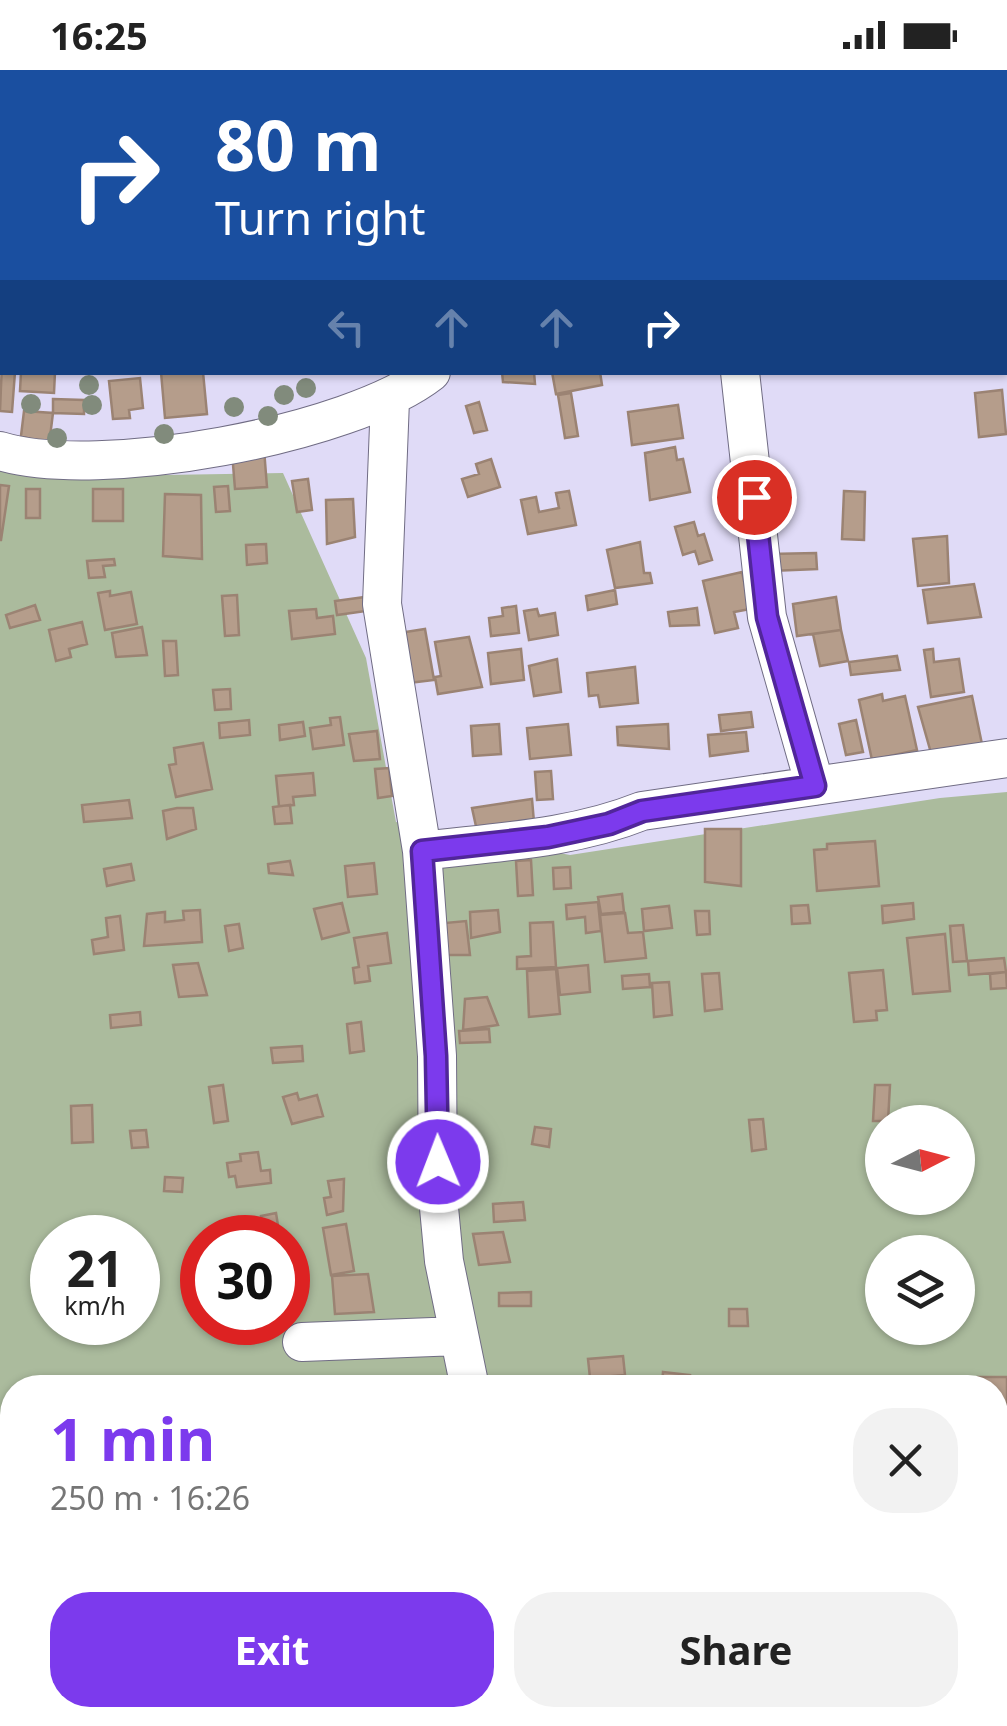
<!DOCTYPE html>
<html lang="en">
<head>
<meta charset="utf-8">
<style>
	body { margin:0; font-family:"Noto Sans",sans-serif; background:#f2f2f2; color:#222; height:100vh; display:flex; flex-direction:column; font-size:38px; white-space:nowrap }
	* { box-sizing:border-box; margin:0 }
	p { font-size:32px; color:#767676 }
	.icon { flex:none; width:55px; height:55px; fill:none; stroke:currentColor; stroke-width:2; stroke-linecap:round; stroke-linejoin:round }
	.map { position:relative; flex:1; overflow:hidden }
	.panel { position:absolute; left:0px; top:1305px; width:1008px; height:352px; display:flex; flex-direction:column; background:#fff; border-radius:40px 40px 0 0; box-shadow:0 2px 8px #0004 }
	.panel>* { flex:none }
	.hud { position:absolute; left:0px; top:0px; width:1008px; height:305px; box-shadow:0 2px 8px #0004; background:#1a4fa0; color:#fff; overflow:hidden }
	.needle { width:65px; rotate:84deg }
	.controls { position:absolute; left:865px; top:1035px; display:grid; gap:20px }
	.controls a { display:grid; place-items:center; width:110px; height:110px; border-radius:50%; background:#fff; box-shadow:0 2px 8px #0004; font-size:50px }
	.speed { position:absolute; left:30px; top:1145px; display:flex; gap:20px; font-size:50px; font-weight:700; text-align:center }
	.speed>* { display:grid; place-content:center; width:130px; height:130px; border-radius:50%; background:#fff; box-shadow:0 2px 8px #0004; line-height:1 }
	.speed small { font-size:25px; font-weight:400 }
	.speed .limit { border:15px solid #d22; background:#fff; color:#111 }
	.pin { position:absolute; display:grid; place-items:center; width:85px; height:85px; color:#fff; margin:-42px; border:5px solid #fff; border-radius:50%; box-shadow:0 2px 10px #0007 }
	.me { position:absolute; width:110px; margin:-55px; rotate:359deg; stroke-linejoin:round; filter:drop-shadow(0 0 8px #0008) }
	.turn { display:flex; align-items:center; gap:35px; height:210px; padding:0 50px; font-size:45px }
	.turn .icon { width:130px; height:130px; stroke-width:2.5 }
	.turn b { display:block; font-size:70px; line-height:85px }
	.lanes { display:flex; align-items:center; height:95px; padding:0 50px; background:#0003; justify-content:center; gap:50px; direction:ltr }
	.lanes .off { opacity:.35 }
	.round { display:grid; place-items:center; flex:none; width:105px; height:105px; border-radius:40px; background:#f2f2f2 }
	.summary { display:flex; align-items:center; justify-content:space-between; height:170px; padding:0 50px }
	h1 { font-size:60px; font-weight:700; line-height:75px; color:#7c3aed }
	.button { display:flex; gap:20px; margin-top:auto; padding:20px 50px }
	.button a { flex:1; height:115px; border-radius:40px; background:#7c3aed; color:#fff; font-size:40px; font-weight:700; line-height:115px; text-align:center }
	.button a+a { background:#f2f2f2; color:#222 }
	.status { display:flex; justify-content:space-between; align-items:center; height:70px; padding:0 50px; background:#fff; direction:ltr }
	.status svg { height:28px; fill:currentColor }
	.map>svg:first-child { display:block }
	.green { fill:#abbb9d; fill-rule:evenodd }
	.building { fill:#b59d8b; stroke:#9b8373; stroke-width:2.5 }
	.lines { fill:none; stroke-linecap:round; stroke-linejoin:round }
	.minor-casing { stroke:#706c84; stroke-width:40 }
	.minor { stroke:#fff; stroke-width:38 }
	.tree { fill:#818b7c }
	.route-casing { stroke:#51269a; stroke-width:25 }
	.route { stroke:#7c3aed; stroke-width:18 }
</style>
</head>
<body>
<div class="status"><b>16:25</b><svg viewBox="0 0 49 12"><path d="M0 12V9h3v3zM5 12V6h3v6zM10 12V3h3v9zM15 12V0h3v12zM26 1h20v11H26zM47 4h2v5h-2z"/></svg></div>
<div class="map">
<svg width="1007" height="1656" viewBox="0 0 1007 1656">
	<rect width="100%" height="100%" fill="#e0dbf7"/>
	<path class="green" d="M0 396 42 407 283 403 366 588 396 752 570 785 940 728 1007 722V1532L995 1531V1318H12V1645H186L141 1656H0ZM882 1052H958V1128H882ZM52 1168H138V1252H52ZM202 1168H288V1252H202ZM882 1182H958V1258H882Z"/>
	<path class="building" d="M2 292V302H15L12 342 0 341Z
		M21 302H55L54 323 20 321Z
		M161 302H203L207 344 165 348Z
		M502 302H534L535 314 503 312Z
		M552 302H600L602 315 556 324Z
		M140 308 143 338 129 340 130 348 113 349 109 311Z
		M1002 320 1006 364 979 367 975 323Z
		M571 323 578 366 565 368 558 325Z
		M53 329 84 330V344L53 343Z
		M479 332 487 360 474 363 466 336Z
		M678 335 683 368 632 375 628 342Z
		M24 341 53 343 49 375 21 366Z
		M675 377 677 390 683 389 690 422 650 430 645 383Z
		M264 379 267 417 235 419 232 382Z
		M491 389 500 417 468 427 462 409 479 404 476 394Z
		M308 409 312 440 297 442 292 411Z
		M0 415 9 416 1 470H0Z
		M228 416 230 441 216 442 214 417Z
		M26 419H40V448H26Z
		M93 419H123V451H93Z
		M569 421 576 455 528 464 521 430 536 427 539 442 559 438 556 423Z
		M844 421 865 422 864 470 842 469Z
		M165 424 201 425 202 489 163 486Z
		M353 429 355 467 327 474 326 430Z
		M694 452 698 466 704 464 712 490 699 494 695 481 683 485 675 457Z
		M947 466 949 513 918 516 913 469Z
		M640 472 644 503H650L652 513 615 518 607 480Z
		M266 474 267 493 247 495 246 475Z
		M816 483 817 499 771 501 770 484Z
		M114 489 115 495 103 496 105 507 89 508 87 491Z
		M742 502 750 539 734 542 738 558 715 563 703 511Z
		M974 514 981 547 928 553 923 520Z
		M615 520 617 534 588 540 586 526Z
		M110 521V526L131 522 137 554 105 560 98 523Z
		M237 525 239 565 225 566 222 526Z
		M365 527 366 541 337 545 335 531Z
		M836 527 841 560 797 566 793 534Z
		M35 535 40 550 10 558 6 545Z
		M516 536 519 563 491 566 489 548 503 546 502 538Z
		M697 538 699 555 670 556 668 542Z
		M316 539 317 548 333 546 335 564 292 569 289 541Z
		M537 539 539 546 555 543 558 565 529 570 524 541Z
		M82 552 87 574 69 579 71 587 56 591 49 560Z
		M142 557 147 585 116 587 112 563Z
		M425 559 434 610 408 613 399 563Z
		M841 560 848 591 820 596 813 564Z
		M469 567 482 617 438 624 435 607 441 606 435 572Z
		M163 571H176L178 605 165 606Z
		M521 579 524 610 491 614 488 583Z
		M933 579 934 592 959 589 964 622 931 627 924 580Z
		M897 586 900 600 851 605 849 592Z
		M557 589 561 622 534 626 529 596Z
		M635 597 638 633 600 637 598 625 589 626 587 603Z
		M230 619 231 639 215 640 213 620Z
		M882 624 883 631 905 626 917 680 872 690 859 630Z
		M972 626 983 679 933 690 918 637Z
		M751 642 753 657 721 661 719 645Z
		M340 647 344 675 313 679 310 658 331 655 330 648Z
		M249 650 250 665 220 668 219 653Z
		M856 650 863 682 846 685 839 654Z
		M303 652 305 666 280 670 279 655Z
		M499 654 501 684 473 686 471 656Z
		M568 654 571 685 530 689 527 658Z
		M668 654 669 679 618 675 617 657Z
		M377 661 380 689 354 691 349 664Z
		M746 662 748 681 710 686 708 665Z
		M203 673 212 719 176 727 169 695 176 694 174 678Z
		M389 698 392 726 378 728 375 699Z
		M551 701 553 729 537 730 535 702Z
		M313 703 315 725 293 727 294 735 279 736 276 706Z
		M532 729 535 764 479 770 472 738Z
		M129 730 132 748 84 752 82 735Z
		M290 735 292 753 275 754 273 737Z
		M177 738H193L196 759 167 769 163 741Z
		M705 759H741V816L705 812Z
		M875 771 879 816 817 821 814 780 827 779V774Z
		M531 790 533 825 518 826 516 791Z
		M290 791 293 805 269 803 268 794Z
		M374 793 377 824 348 827 345 796Z
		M131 794 134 810 107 816 104 799Z
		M570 797 571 818 554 819 553 798Z
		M622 824 624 842 601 844 598 827Z
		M598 832 601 861 586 863 585 847 567 849 566 835Z
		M342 833 349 862 322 869 314 839Z
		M913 833 914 849 883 853 882 836Z
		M808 835 810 853 792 854 791 836Z
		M669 836 672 858 644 861 642 839Z
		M200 840 202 872 144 876 147 844 165 842V852L184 850 183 841Z
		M498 840 500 862 471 868 470 842Z
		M695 841H709L710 864 697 865Z
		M625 843 628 863 643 862 646 888 605 892 600 845Z
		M120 846 124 880 94 884 92 870 108 867 106 848Z
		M466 851 470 885H440L434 854Z
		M553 852 556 897 517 899V887L531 886 530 853Z
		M239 854 243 878 229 881 225 856Z
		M963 855 967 891 953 892 950 856Z
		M387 863 391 893 368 896 370 911 355 913 353 898 359 897 354 868Z
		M945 864 950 921 913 924 907 868Z
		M1004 888 1006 902 969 905 968 891Z
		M198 893 207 925 179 927 173 895Z
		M588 895 590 922 560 925 557 898Z
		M556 899 560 944 529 947 527 901Z
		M883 900 887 940 876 941 877 950 854 952 849 903Z
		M1006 902 1007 918 991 919 990 904Z
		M719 903 722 939 705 941 702 904Z
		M649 904 650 917 623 919 622 906Z
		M669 912 672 945 654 947 652 913Z
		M487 927 498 955 463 960 465 929Z
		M140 942 141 955 111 958 110 945Z
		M361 952 364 981 350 983 347 954Z
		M489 959 490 972 460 973 459 961Z
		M302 976 303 991 273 993 271 978Z
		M223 1015 228 1051 214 1053 209 1017Z
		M875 1015H890L888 1051H873Z
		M297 1023 299 1030 317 1025 323 1046 292 1054 283 1027Z
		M92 1035 93 1072 72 1073 71 1036Z
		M763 1049 766 1079 752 1081 749 1050Z
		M535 1057 551 1059 549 1077 532 1074Z
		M146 1060 148 1077 132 1078 130 1061Z
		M258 1082 261 1101 270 1100 271 1113 237 1117 235 1106 229 1107 227 1093 241 1091 240 1084Z
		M165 1107 183 1108 182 1122 164 1121Z
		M344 1109 343 1141 327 1145 324 1128 331 1127 328 1111Z
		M523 1132 525 1150 494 1152 493 1134Z
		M276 1143 280 1168H265L261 1146Z
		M346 1154 354 1201 331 1205 323 1158Z
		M503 1162 510 1192 479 1195 473 1164Z
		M301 1201 302 1220 288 1221V1202Z
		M368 1204 374 1242 335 1244 332 1206Z
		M531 1222V1236H499V1223Z
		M729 1239H747L748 1256H729Z
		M623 1286 625 1305 590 1308 588 1289Z
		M663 1302 690 1305 689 1318 662 1316Z
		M978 1307H1007V1361H995V1318H978Z
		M995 1598 1007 1599V1636L995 1634Z
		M11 1632 17 1656H0V1635Z
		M555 1645H585L584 1656H555Z
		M681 1645H708L707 1656H680Z
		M743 1645H772L771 1656H742Z
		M775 1645H808L807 1656 774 1653Z"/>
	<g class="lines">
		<defs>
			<path id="minor" d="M369 0 370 2
				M707 0V2
				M0 127H2
				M1005 194H1007
				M740 302 767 547 815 716
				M390 330 382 534 422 781 437 986 438 1127 444 1191 470 1318
				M0 381C98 411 351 365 431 302
				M422 781C496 772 572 769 642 741L1007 688
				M302 1272 459 1266
				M995 1401 1007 1395
				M410 1645 468 1656
				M176 1656 277 1645
				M516 1656 518 1645"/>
		</defs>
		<use href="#minor" class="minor-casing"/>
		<use href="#minor" class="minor"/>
	</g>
	<g class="tree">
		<circle cx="89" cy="315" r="10"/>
		<circle cx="306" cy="318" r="10"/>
		<circle cx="284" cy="325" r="10"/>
		<circle cx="31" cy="334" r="10"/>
		<circle cx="92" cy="335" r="10"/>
		<circle cx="234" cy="337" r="10"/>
		<circle cx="268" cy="346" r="10"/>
		<circle cx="164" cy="364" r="10"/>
		<circle cx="57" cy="368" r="10"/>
	</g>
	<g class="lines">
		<defs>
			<path id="route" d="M438 1092 436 986 422 781 548 767 609 754 642 741 815 716 767 547 754 427"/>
		</defs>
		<use href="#route" class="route-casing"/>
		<use href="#route" class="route"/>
	</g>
</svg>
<div class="controls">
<a><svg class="needle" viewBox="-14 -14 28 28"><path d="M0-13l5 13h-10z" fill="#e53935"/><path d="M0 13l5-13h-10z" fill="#767676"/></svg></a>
<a><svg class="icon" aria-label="layers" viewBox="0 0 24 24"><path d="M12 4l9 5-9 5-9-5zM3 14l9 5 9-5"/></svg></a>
</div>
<div class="speed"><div>21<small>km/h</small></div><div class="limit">30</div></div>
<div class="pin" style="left:754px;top:427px;background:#d93025"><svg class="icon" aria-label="arrive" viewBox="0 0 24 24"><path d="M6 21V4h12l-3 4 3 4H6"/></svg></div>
<svg class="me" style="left:438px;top:1092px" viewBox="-20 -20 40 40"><circle r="17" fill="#7c3aed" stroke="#fff" stroke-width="3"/><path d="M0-11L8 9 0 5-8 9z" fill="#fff"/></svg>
<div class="hud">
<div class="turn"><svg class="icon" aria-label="right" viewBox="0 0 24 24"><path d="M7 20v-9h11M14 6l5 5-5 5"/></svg><div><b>80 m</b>Turn right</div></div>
<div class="lanes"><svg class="icon off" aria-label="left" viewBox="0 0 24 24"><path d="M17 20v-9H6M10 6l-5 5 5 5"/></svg><svg class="icon off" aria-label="ahead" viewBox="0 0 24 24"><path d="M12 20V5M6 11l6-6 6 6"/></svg><svg class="icon off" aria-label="ahead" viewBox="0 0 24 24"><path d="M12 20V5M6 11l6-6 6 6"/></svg><svg class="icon" aria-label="right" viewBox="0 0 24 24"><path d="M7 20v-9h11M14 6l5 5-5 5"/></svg></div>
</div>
<section class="panel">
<div class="summary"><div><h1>1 min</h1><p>250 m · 16:26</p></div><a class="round"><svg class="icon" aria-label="close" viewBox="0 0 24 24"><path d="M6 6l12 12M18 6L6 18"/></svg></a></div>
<div class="button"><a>Exit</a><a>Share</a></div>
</section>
</div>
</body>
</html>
